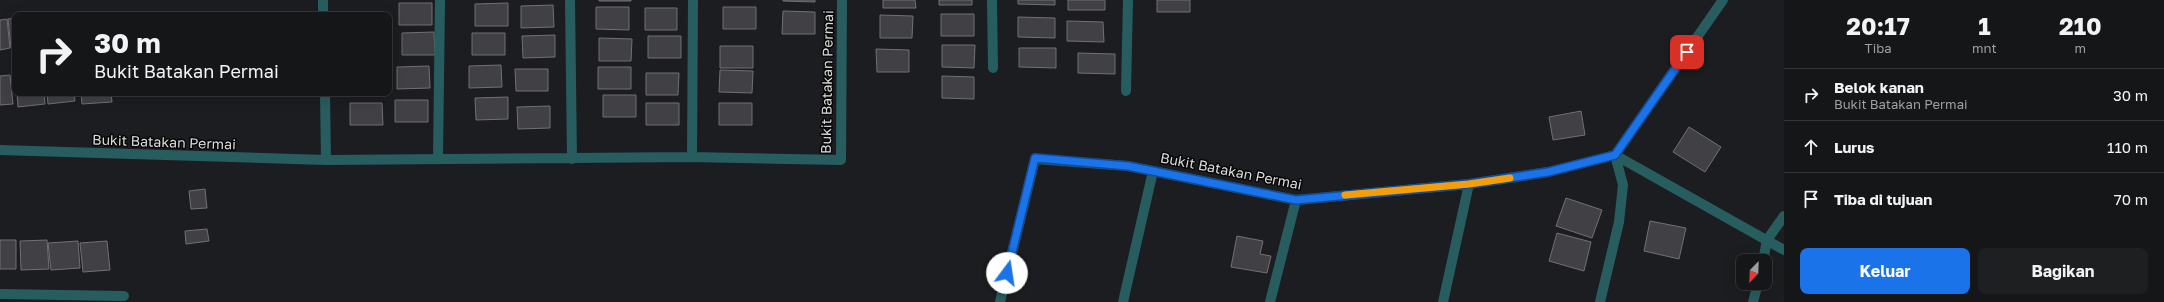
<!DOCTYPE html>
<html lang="id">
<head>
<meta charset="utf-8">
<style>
	body { margin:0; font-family:"Golos Text",sans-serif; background:#1e1f21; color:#f1f3f6; height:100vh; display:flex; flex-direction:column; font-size:15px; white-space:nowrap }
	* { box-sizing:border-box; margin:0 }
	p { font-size:13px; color:#9d9fa2 }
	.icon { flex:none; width:22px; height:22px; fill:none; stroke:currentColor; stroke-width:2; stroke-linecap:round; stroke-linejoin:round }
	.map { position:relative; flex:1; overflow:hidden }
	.side { display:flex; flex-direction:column; background:#151618; width:380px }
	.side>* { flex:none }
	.hud { position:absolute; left:12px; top:12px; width:380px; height:84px; border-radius:8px; box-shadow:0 4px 16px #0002,0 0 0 1px #343537; background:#151618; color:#f1f3f6; overflow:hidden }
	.needle { width:26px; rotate:203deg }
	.tools { position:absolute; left:1736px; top:254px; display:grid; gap:8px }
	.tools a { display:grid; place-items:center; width:36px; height:36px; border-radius:8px; background:#151618; box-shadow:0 4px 16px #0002,0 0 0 1px #343537; font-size:20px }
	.pin { position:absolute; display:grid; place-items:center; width:34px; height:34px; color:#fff; margin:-17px; border-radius:8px; box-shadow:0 2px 6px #0006 }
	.me { position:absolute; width:44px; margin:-22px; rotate:14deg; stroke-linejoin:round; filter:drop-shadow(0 0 3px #0008) }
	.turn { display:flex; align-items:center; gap:14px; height:84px; padding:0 16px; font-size:18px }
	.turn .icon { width:52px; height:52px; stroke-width:2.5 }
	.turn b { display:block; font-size:28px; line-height:34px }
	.eta { display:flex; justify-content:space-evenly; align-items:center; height:68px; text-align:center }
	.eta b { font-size:24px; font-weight:700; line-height:28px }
	.primary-button { display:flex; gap:8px; margin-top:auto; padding:8px 16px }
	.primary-button a { flex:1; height:46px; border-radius:8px; background:#1a73e8; color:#fff; font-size:16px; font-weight:700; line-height:46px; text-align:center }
	.primary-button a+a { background:#1e1f21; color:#f1f3f6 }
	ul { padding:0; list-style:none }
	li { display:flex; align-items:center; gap:12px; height:52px; padding:0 16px; border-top:1px solid #343537 }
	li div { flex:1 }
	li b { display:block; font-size:15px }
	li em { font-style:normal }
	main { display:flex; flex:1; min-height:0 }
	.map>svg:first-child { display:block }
	.building { fill:#414145; stroke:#717175 }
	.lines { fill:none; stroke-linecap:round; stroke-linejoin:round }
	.street { stroke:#285d5f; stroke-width:10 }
	.route-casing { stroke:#114b97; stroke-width:10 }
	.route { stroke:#1a73e8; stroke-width:7 }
	.slow { stroke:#f59e0b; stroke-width:7 }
	.labels { text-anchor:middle; stroke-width:3; stroke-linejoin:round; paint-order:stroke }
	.street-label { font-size:14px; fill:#dcdcdf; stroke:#070708 }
</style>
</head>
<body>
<main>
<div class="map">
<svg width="1784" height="302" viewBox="0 0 1784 302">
	<rect width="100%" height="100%" fill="#1c1d20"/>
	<path class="building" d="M599 0H631V1H599Z
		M783 0H815V2L783 1Z
		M883 0H915L916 8H883Z
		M939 0H972V5H939Z
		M1018 0H1055V5L1018 4Z
		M1068 0H1105V10H1068Z
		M1157 0H1190V12H1157Z
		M399 3H432V25H399Z
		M508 3V26H475V4Z
		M553 5 554 27 521 28V6Z
		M596 7H629V30L596 29Z
		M723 7H756V29H723Z
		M645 8H677V30H645Z
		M783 11 815 12V34H782Z
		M941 14H974V36H941Z
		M880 15 913 16 912 38H880Z
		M1018 17 1055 18V38L1018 37Z
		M15 18V48H11L8 19Z
		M7 19 10 48 0 50V20Z
		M1067 21 1103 22 1104 42 1067 41Z
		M434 32 435 55H402V33Z
		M472 33H505V55H472Z
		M555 35V57L523 58 522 36Z
		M648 36H681V58H648Z
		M599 38 632 39 631 61H599Z
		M942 45H975L974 68 942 67Z
		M720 46H753V68H720Z
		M1019 48H1056V68L1019 67Z
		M876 49 909 50V72H877Z
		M1078 53 1115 54V74L1078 73Z
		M501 65 502 87 469 88V66Z
		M429 66 430 88 397 89V67Z
		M598 67H631V89H598Z
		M515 69H548V91H516Z
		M720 70 753 71 752 93 719 92Z
		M646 73H679L678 95H646Z
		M10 75 13 104 0 105V76Z
		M942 76 974 77V99L942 98Z
		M17 93H44L45 104 18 107Z
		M47 93H74L75 101 48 104Z
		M81 93H111L112 102 82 104Z
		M603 95H636V117H603Z
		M508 97V119L476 120 475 98Z
		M395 100H428V122H395Z
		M350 103H382L383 125H350Z
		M646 103H679V125H646Z
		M719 103H752V125H719Z
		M550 106V128L518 129 517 107Z
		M1581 111 1585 135 1553 140 1549 117Z
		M1689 127 1721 147 1705 172 1673 152Z
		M205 189 207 208 191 209 189 191Z
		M1566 198 1602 210 1592 238 1556 226Z
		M1650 221 1686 228 1679 259 1644 251Z
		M207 229 209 241 186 244 185 231Z
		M1557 233 1591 242 1584 271 1549 261Z
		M1237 236 1263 241 1260 254 1271 256 1267 273 1231 267Z
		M0 240H16V269H0Z
		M47 240 49 269 21 270 20 241Z
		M78 241 80 268 51 270 48 243Z
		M107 241 110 270 83 272 80 243Z"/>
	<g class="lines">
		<path class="street" d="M323 0V15
			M570 0 572 159
			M992 0 993 68
			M1126 91 1128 0
			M325 93 326 160
			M0 150 326 160 692 157 841 160 842 0
			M1615 155 1784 250
			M692 157 693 0
			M438 158 440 0
			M1763 261 1767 240 1784 216
			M0 294 124 296
			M1000 302 1035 159 1128 166 1296 200 1469 184
			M1123 302 1153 171
			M1270 302 1296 200
			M1443 302 1469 184 1548 172 1615 155 1723 0
			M1600 302 1619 222 1623 185 1615 155
			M1753 302 1758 283"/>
	</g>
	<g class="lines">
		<defs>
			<path id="route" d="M1007 273 1035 158 1128 166 1296 200 1469 184 1548 172 1615 155 1687 52"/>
		</defs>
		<use href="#route" class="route-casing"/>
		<use href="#route" class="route"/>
		<path class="slow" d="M1345 195 1469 184 1510 178"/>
	</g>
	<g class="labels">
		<g class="street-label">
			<text transform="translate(827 82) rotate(-89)" y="5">Bukit Batakan Permai</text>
			<text transform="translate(164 142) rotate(2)" y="5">Bukit Batakan Permai</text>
			<text transform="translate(1231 171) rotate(11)" y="5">Bukit Batakan Permai</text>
		</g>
	</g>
</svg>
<div class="tools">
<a><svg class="needle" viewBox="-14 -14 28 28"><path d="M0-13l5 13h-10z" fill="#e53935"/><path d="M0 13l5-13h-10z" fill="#9d9fa2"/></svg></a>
</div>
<div class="pin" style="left:1687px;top:52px;background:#d93025"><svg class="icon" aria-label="arrive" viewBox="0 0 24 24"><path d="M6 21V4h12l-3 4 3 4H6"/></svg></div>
<svg class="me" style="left:1007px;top:273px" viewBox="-20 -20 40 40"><circle r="19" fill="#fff"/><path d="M0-13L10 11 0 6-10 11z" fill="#1a73e8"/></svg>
<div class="hud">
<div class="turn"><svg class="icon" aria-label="right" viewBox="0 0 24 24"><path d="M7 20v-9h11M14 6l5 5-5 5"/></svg><div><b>30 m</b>Bukit Batakan Permai</div></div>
</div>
</div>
<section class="side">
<div class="eta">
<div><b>20:17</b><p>Tiba</p></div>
<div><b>1</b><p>mnt</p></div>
<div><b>210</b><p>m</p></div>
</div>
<ul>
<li><svg class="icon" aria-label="right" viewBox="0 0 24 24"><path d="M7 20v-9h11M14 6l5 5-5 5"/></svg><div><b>Belok kanan</b><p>Bukit Batakan Permai</p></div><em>30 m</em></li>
<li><svg class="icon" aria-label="ahead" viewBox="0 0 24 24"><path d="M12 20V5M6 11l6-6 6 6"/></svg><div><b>Lurus</b></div><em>110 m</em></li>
<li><svg class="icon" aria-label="arrive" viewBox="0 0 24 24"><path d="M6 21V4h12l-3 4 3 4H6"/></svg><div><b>Tiba di tujuan</b></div><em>70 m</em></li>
</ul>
<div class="primary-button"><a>Keluar</a><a>Bagikan</a></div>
</section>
</main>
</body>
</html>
